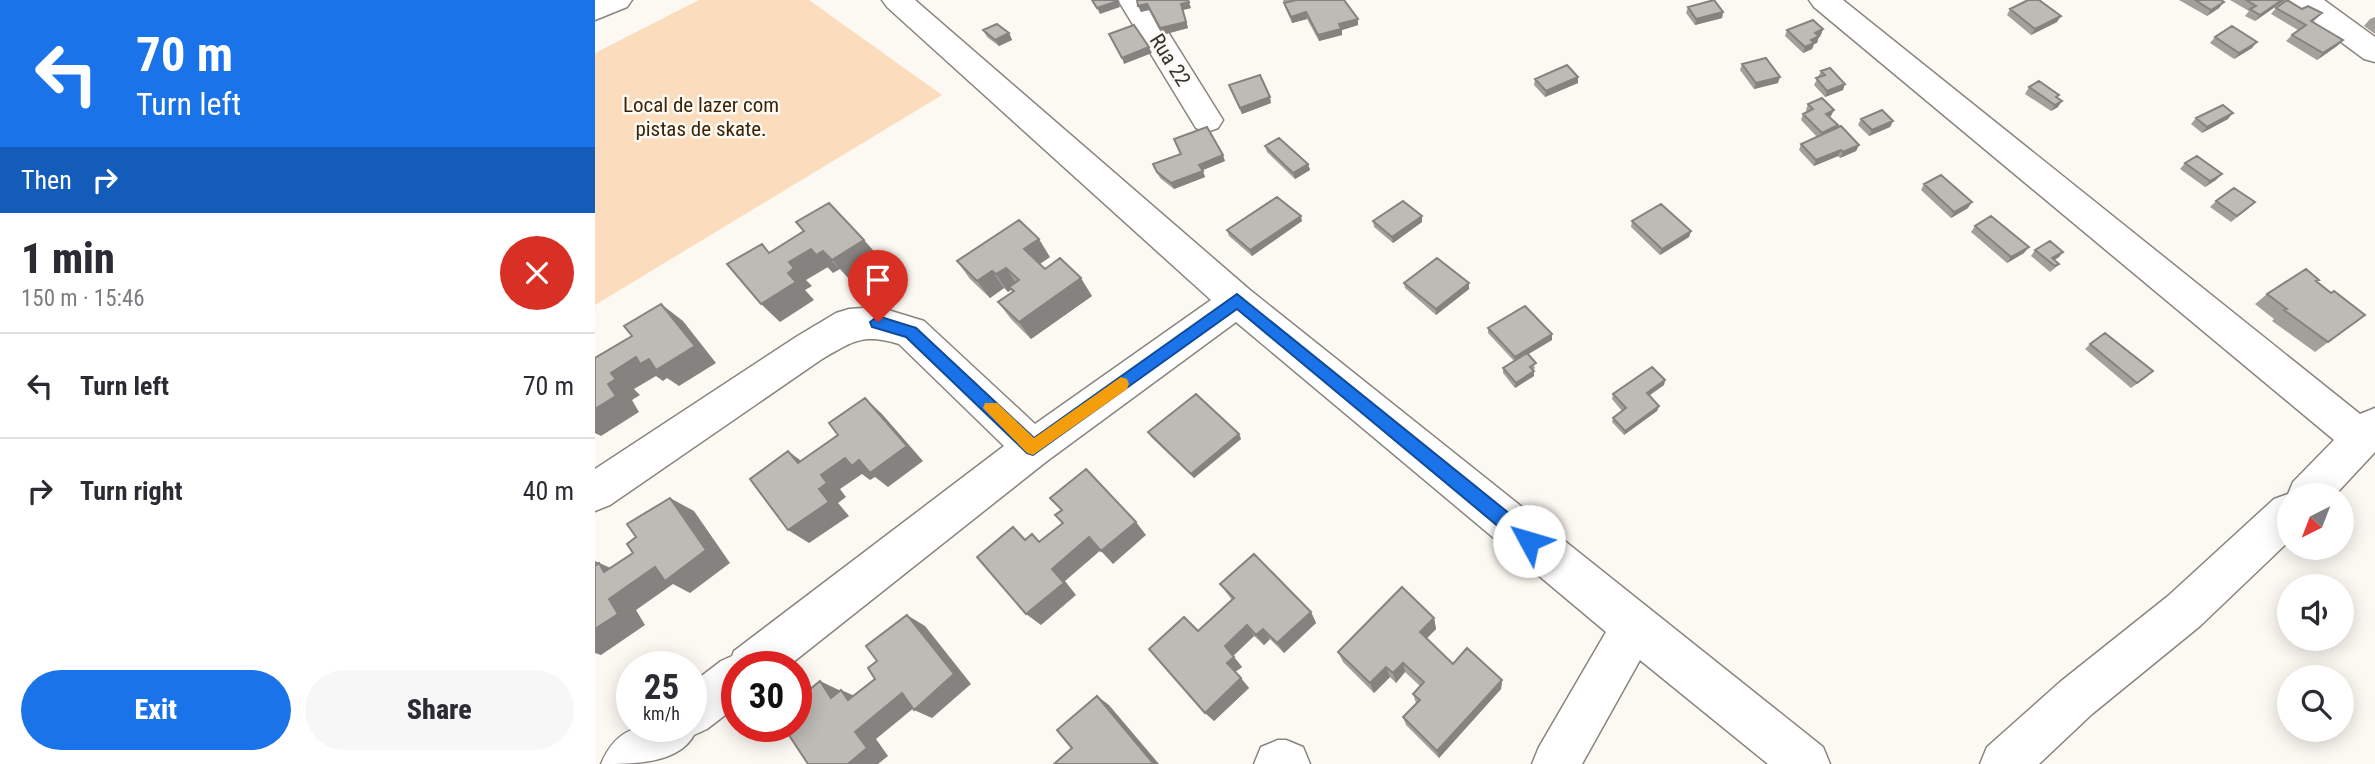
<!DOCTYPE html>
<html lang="en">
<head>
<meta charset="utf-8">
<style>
	body { margin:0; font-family:"Roboto Condensed",sans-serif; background:#f7f7f7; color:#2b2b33; height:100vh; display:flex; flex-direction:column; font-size:26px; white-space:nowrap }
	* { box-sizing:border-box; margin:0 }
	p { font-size:23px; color:#7c7c81 }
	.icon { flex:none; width:38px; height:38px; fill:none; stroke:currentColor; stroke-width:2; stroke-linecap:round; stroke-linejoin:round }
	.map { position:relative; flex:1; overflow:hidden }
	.drawer { display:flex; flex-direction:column; background:#fff; width:595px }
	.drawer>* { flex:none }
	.top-card { background:#1a73e8; color:#fff; overflow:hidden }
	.needle { width:46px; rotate:222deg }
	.fabs { position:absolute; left:1682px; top:483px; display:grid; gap:14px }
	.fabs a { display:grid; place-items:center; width:77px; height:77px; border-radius:50%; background:#fff; box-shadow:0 4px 18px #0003; font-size:35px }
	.speed { position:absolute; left:21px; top:651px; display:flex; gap:14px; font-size:35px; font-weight:700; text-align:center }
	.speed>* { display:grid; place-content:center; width:91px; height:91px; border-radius:50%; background:#fff; box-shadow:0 4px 18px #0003; line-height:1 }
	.speed small { font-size:18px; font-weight:400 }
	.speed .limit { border:10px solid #d22; background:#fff; color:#111 }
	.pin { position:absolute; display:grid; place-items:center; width:60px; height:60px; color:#fff; margin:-72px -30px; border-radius:50% 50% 50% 0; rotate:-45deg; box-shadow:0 0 7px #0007 }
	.pin .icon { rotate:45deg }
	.me { position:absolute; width:77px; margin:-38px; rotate:309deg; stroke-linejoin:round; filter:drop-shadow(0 0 5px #0008) }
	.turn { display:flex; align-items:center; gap:24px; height:147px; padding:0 21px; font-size:32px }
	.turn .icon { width:91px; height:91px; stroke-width:2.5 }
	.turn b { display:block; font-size:49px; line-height:60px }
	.then { display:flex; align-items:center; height:66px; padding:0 21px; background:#0003; gap:14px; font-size:26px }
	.round { display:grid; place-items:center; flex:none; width:74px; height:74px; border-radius:37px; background:#f7f7f7 }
	.head { display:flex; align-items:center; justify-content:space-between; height:119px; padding:0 21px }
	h1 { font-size:42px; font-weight:800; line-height:52px }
	.action { display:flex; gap:14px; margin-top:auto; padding:14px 21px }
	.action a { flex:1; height:80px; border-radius:42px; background:#1a73e8; color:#fff; font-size:28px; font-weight:800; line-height:80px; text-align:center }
	.action a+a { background:#f7f7f7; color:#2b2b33 }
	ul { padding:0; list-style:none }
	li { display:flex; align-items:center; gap:21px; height:105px; padding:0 21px; border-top:2px solid #e1e1e2 }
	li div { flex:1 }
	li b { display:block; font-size:26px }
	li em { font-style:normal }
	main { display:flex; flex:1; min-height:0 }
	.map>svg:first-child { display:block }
	.green { fill:#fbddbe }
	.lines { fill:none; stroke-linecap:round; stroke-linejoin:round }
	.minor-casing { stroke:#88847f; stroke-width:3 }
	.minor { fill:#fff; fill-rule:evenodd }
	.wall { fill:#a3a09c }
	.shaded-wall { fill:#85827f }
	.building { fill:#bebab5; stroke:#85827f; stroke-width:2 }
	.route { fill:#1a73e8; stroke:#114b97; stroke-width:2 }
	.slow { fill:#f59e0b }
	.labels { text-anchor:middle; stroke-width:5; stroke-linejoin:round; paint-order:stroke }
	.street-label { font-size:21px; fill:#343331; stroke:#fcf8f2 }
	.park-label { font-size:21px; fill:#3b2508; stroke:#fcf8f2 }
</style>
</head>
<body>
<main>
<section class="drawer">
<div class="top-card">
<div class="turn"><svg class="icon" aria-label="left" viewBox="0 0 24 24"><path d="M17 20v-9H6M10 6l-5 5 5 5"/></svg><div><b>70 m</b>Turn left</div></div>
<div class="then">Then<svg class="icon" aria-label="right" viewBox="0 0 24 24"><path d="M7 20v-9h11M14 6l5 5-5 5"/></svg></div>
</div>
<div class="head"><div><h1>1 min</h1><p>150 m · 15:46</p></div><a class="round" style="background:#d93025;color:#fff"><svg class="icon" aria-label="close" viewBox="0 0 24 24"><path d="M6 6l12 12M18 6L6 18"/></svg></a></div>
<ul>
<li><svg class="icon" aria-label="left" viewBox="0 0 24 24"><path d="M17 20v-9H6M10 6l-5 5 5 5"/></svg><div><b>Turn left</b></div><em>70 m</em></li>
<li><svg class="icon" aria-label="right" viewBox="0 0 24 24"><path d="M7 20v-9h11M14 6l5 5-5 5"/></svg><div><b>Turn right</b></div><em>40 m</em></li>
</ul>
<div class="action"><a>Exit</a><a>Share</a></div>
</section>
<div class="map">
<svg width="1780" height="764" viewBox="0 0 1780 764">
	<rect width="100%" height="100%" fill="#fcf8f2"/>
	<path class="green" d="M104 0H214L347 95 0 305V53Z"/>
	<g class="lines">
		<defs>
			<path id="minor" d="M0 0H37L32 7 0 20Z
				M287 0H320L655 290 1228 747 1235 764H1173L1045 660 987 764H937L944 747 1011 632 641 322 452 461 192 667H142V706L112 729 99 735C83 764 38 764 6 764 25 719 55 726 96 726V684L126 661 137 656 139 651 409 446 304 344C268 333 258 341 227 359L15 505 0 511V469L201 337 241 313 254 309 283 307 329 321 440 424 616 300 292 7Z
				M523 0H553L628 120 623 128 612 132 601 128Z
				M1214 0H1248L1765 414 1780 408V452L1740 495H1694V541L1605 626 1497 714 1444 764H1385L1392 747 1465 682 1573 596 1679 499 1693 494 1698 482 1739 440 1219 7Z
				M1694 0H1729L1780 37V62L1769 59 1699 7Z
				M683 740H691L708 747 715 764H659L666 747Z"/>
		</defs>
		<use href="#minor" class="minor-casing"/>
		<use href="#minor" class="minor"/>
	</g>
	<path class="wall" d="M542 0 596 8 588 10 593 28 567 35 554 10 546 12Z
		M688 0H749L763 19V25L747 30V35L724 41 712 19 697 23 691 9Z
		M1584 0H1626L1624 8 1612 16Z
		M1635 0H1690L1660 21 1650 16 1654 11Z
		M1093 7 1128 12 1127 18 1100 25 1091 13Z
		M1681 8 1707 9 1727 13 1718 22 1748 40 1742 46 1722 60 1691 41 1697 35 1703 30 1676 14Z
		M1415 9 1462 22 1436 35 1412 15Z
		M1780 17V34L1769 26 1775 19Z
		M388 30 414 33 417 40 404 46 392 37Z
		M1192 30 1226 35 1224 36 1222 43 1219 44 1217 49 1208 53 1190 36Z
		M1620 37 1657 48 1639 59 1615 43Z
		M1147 64 1183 83 1159 89 1145 70Z
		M1226 71 1248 90 1230 97 1219 85Z
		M983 77V83L950 97 939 85 940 79Z
		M634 85 676 103 647 114 636 91Z
		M1434 87 1463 98V107L1456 111 1430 94Z
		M1213 104 1236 116 1235 117 1242 128 1264 145 1261 151 1245 158 1243 156 1219 166 1204 150 1206 144 1222 137 1206 120 1208 114 1212 112 1211 110Z
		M1601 118 1633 119 1607 133 1596 124Z
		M1266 119 1298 121 1295 127 1274 136 1263 125Z
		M579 139 630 161 607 170 610 177 579 189 565 178 558 164 586 154Z
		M670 146 713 164 715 170 700 179 672 152Z
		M1590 163 1621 180 1610 187 1585 169Z
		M1329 184 1373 208 1356 218 1326 190Z
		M1621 201 1654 208 1636 222 1615 207Z
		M827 216V222L798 243 779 227 778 221Z
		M707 221 657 256 634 236 632 230Z
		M1037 221 1096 231 1094 237 1065 255 1036 227Z
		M1380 226 1429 253 1412 263 1376 232Z
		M1440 250 1468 252 1464 257 1459 260 1464 264 1459 269 1455 272 1436 256Z
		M455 257 445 264 450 269 497 296 436 339 416 319 403 302 418 292 416 290 413 292 409 288 395 298 375 279 362 261Z
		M1722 282 1736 293 1770 315 1720 352 1677 321 1679 319 1660 304 1672 294Z
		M809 283H874V289L841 315 810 288Z
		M893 328 957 340 933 354 940 368 938 370 939 371V376L920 388 908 373V368L919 361 893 333Z
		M1495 344 1553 376 1536 388 1490 349Z
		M1070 380 1069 385 1054 396 1064 406 1062 411 1029 435 1017 422 1018 418 1027 411 1017 399 1018 394Z
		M553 432 644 434 646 439 599 478 556 437Z
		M625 584 716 612 721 623 689 653 675 639 669 645 659 636 638 656 647 667 640 672 654 688 619 721 603 631 637 600Z
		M839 618 841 629 832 638 858 664 907 680 906 689 844 758 811 725 808 717 821 703 818 694 825 686 810 672 801 683 795 677 779 693 748 662 743 652Z"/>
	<path class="shaded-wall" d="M1687 0H1690L1660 21 1665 15Z
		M523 1 525 7 505 14 502 8Z
		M594 2 596 8 588 10 593 28 567 35 565 28 586 4Z
		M1629 2 1624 8 1612 16 1616 10Z
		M552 4 554 10 546 12 543 6Z
		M711 12 712 19 697 23 696 17Z
		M1128 12 1127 18 1100 25 1101 19Z
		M1466 16 1462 22 1436 35 1440 29Z
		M763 19V25L747 30V35L724 41 723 35 744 24Z
		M1228 29 1226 35 1218 39 1220 33Z
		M414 33 417 40 404 46 400 40Z
		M1224 36 1222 43 1219 44 1217 49 1208 53 1210 47 1216 40Z
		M1748 40 1742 46 1722 60 1728 53Z
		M1662 42 1657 48 1639 59 1644 53Z
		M554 47 557 53 529 64 527 58Z
		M983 77V83L950 97 951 91Z
		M1185 77 1183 83 1159 89 1161 83Z
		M1250 84 1248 90 1230 97 1232 91Z
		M675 97 676 103 647 114 645 108Z
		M1467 101 1463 107 1456 111 1460 105Z
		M1239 110 1236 116 1229 120 1231 114Z
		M1638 113 1633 119 1607 133 1612 127Z
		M1298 121 1295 127 1274 136 1277 130Z
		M1264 145 1261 151 1245 158 1248 152Z
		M1246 150 1243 156 1219 166 1221 160Z
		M628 155 630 161 606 171 604 165Z
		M713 164 715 170 700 179 698 173Z
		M608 171 610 177 579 189 576 183Z
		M1627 174 1621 180 1610 187 1615 181Z
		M1377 202 1373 208 1356 218 1359 212Z
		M706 216 707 221 657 256 655 250Z
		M827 216V222L798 243 797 237Z
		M1096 231 1094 237 1065 255 1067 249Z
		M444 239 455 257 440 267 429 249Z
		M269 240 285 258 253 278 237 260Z
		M1434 247 1429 253 1412 263 1416 257Z
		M216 249 233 267 211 280 217 286 210 290 219 300 185 322 166 304 194 262Z
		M228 251 245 269 238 273 221 255Z
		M1468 252 1464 257 1455 263 1457 258Z
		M411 268 423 286 414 287 416 290 413 292 401 274Z
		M397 271 409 288 395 298 382 281Z
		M486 278 497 296 436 339 424 322Z
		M874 283V289L841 315V309Z
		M66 304 88 321 121 363 84 386 72 378 68 381 61 376 39 389 45 395 37 400 44 412 6 436 0 433V363L41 357Z
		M957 334V340L920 362V357Z
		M939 371V376L920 388 921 383Z
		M1070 380 1069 385 1050 398 1052 393Z
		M270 398 287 414 328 461 293 487 280 477 275 480 267 474 245 489 251 497 243 503 254 516 214 543 193 530 224 489 226 475 250 458Z
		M1064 406 1062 411 1029 435 1030 431Z
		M644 434 646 439 599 478 596 474Z
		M193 451 213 466 203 463Z
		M75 498 99 511 135 563 95 593 78 584 41 610 50 625 6 655 0 653V629L14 599 0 572V561L31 575Z
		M541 522 551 535 518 564 506 551Z
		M494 537 506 550 470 581 481 595 446 625 431 614 457 569Z
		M716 612 721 623 689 653 682 643Z
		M312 615 330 626 376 684 337 718 319 710Z
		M839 618 841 629 827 643 825 632Z
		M652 625 659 636 638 656 630 646Z
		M668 629 675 639 669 645 661 635Z
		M639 657 647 667 640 672 632 663Z
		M808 663 810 672 801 683 798 673Z
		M791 667 795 677 779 693 775 683Z
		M646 678 654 688 619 721 610 713Z
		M907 680 906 689 844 758 842 751Z
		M225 681 246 691 236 698Z
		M246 690 267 699 253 700Z
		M307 693 326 702 281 739 293 756 283 764H253L260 732Z
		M502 696 514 705 564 764H557Z"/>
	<path class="building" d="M497 0H522L523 1 502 8Z
		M542 0H593L594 2 586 4 591 22 565 28 552 4 543 6Z
		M701 0H749L763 19 744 24 746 29 723 35 711 12 696 17 689 3Z
		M1119 0 1128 12 1101 19 1093 7Z
		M1433 0H1444L1466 16 1440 29 1415 9Z
		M1600 0H1626L1629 2 1616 10Z
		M1651 0H1687L1665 15 1655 9 1661 6Z
		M1692 0 1707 9 1713 6 1727 13 1716 21 1748 40 1728 53 1697 35 1711 25 1681 8Z
		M1218 20 1228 29 1220 33 1224 36 1216 40 1219 43 1210 47 1192 30Z
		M402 24 414 33 400 40 388 30Z
		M539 25 554 47 527 58 514 34Z
		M1637 26 1662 42 1644 53 1620 37Z
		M1171 58 1185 77 1161 83 1147 64Z
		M972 65 983 77 951 91 940 79Z
		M1235 68 1250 84 1232 91 1221 78 1230 75 1226 71Z
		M665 75 675 97 645 108 634 85Z
		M1444 81 1464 95 1461 97 1467 101 1460 105 1434 87Z
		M1227 98 1239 110 1231 114 1243 125 1227 133 1208 114 1218 109 1213 104Z
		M1628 105 1638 113 1612 127 1601 118Z
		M1287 110 1298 121 1277 130 1266 119Z
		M1246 126 1264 145 1248 152 1246 150 1221 160 1206 144Z
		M612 127 628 155 604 165 608 171 576 183 562 172 558 164 586 154 579 139Z
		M684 138 713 164 698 173 670 146Z
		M1602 156 1627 174 1615 181 1590 163Z
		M1346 175 1377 202 1359 212 1329 184Z
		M1639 188 1660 202 1642 216 1621 201Z
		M682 197 706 216 655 250 632 230Z
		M808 201 827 216 797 237 778 221Z
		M234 203 269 240 237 260 228 251 221 255 216 249 204 256 194 262 199 268 193 273 201 282 166 304 132 264 167 244 174 253 209 231 201 222Z
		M1066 204 1096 231 1067 249 1037 221Z
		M1396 216 1434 247 1416 257 1380 226Z
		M424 220 444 239 429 249 450 269 465 258 486 278 424 322 403 302 419 291 414 287 424 280 411 268 401 274 397 271 382 281 362 261Z
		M1455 241 1468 252 1457 258 1464 264 1460 266 1440 250Z
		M842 258 874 283 841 309 809 283Z
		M1711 269 1724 280 1721 281 1736 293 1739 291 1770 315 1733 342 1689 310 1692 309 1672 294Z
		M66 304 100 346 61 370 54 359 45 364 41 357 16 373 21 379 13 384 21 396 0 409V358L37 336 29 326Z
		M930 306 957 334 920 357 893 328Z
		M1510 333 1558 371 1542 383 1495 344Z
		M932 353 941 363 935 367 939 371 921 383 908 368Z
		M1057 367 1070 380 1052 393 1064 406 1030 431 1018 418 1031 408 1018 394Z
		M601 394 644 434 596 474 553 432Z
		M270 398 312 446 275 473 264 460 257 466 250 458 226 475 232 483 224 489 234 502 193 530 155 479 193 451 203 463 243 435 234 423Z
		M491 469 541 522 506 551 494 537 457 569 469 583 431 614 382 557 418 527 430 540 437 534 444 542 468 523 460 515 467 510 455 498Z
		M75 498 111 550 70 581 60 567 14 599 23 614 0 629V566L4 563 9 572 38 553 32 544 41 537 32 524Z
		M659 554 716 612 682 643 668 629 661 635 652 625 630 646 639 657 632 663 646 678 610 713 554 649 589 617 603 631 639 598 625 584Z
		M807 587 839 618 825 632 858 664 872 648 907 680 842 751 808 717 825 700 818 694 829 682 808 663 798 673 791 667 775 683 743 652Z
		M312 615 359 674 319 710 307 693 260 732 272 748 253 764H213L188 726H201V701L225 681 236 698 246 690 253 700 280 679 273 668 282 661 271 646Z
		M502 696 558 763 557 764H459L477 748 462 730Z"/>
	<path class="route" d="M642 294 941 535 943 541 941 547 934 549 928 547 642 309 438 455 432 453 311 337 277 327 275 322 283 316 321 328 439 438Z"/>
	<path class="slow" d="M526 377 532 379 534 384 532 389 438 455 432 453 388 408 390 403H402L439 438Z"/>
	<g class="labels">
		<g class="street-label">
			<text transform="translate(575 60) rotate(58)" y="7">Rua 22</text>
		</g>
		<g class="park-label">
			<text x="106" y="112">Local de lazer com<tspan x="106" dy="24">pistas de skate.</tspan></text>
		</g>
	</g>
</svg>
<div class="fabs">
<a><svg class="needle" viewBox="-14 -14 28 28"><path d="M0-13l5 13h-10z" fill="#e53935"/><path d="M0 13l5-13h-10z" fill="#7c7c81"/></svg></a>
<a><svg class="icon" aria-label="sound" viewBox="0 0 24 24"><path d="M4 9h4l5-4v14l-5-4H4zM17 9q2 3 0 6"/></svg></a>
<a><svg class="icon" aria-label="search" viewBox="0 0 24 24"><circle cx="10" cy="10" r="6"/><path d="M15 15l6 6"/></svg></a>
</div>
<div class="speed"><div>25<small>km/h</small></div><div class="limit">30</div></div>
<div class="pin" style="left:283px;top:322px;background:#d93025"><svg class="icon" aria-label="arrive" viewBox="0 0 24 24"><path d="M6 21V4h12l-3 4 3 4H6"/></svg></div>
<svg class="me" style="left:934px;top:541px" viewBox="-20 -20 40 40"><circle r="19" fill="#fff"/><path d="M0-13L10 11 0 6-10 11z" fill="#1a73e8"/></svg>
</div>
</main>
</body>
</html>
